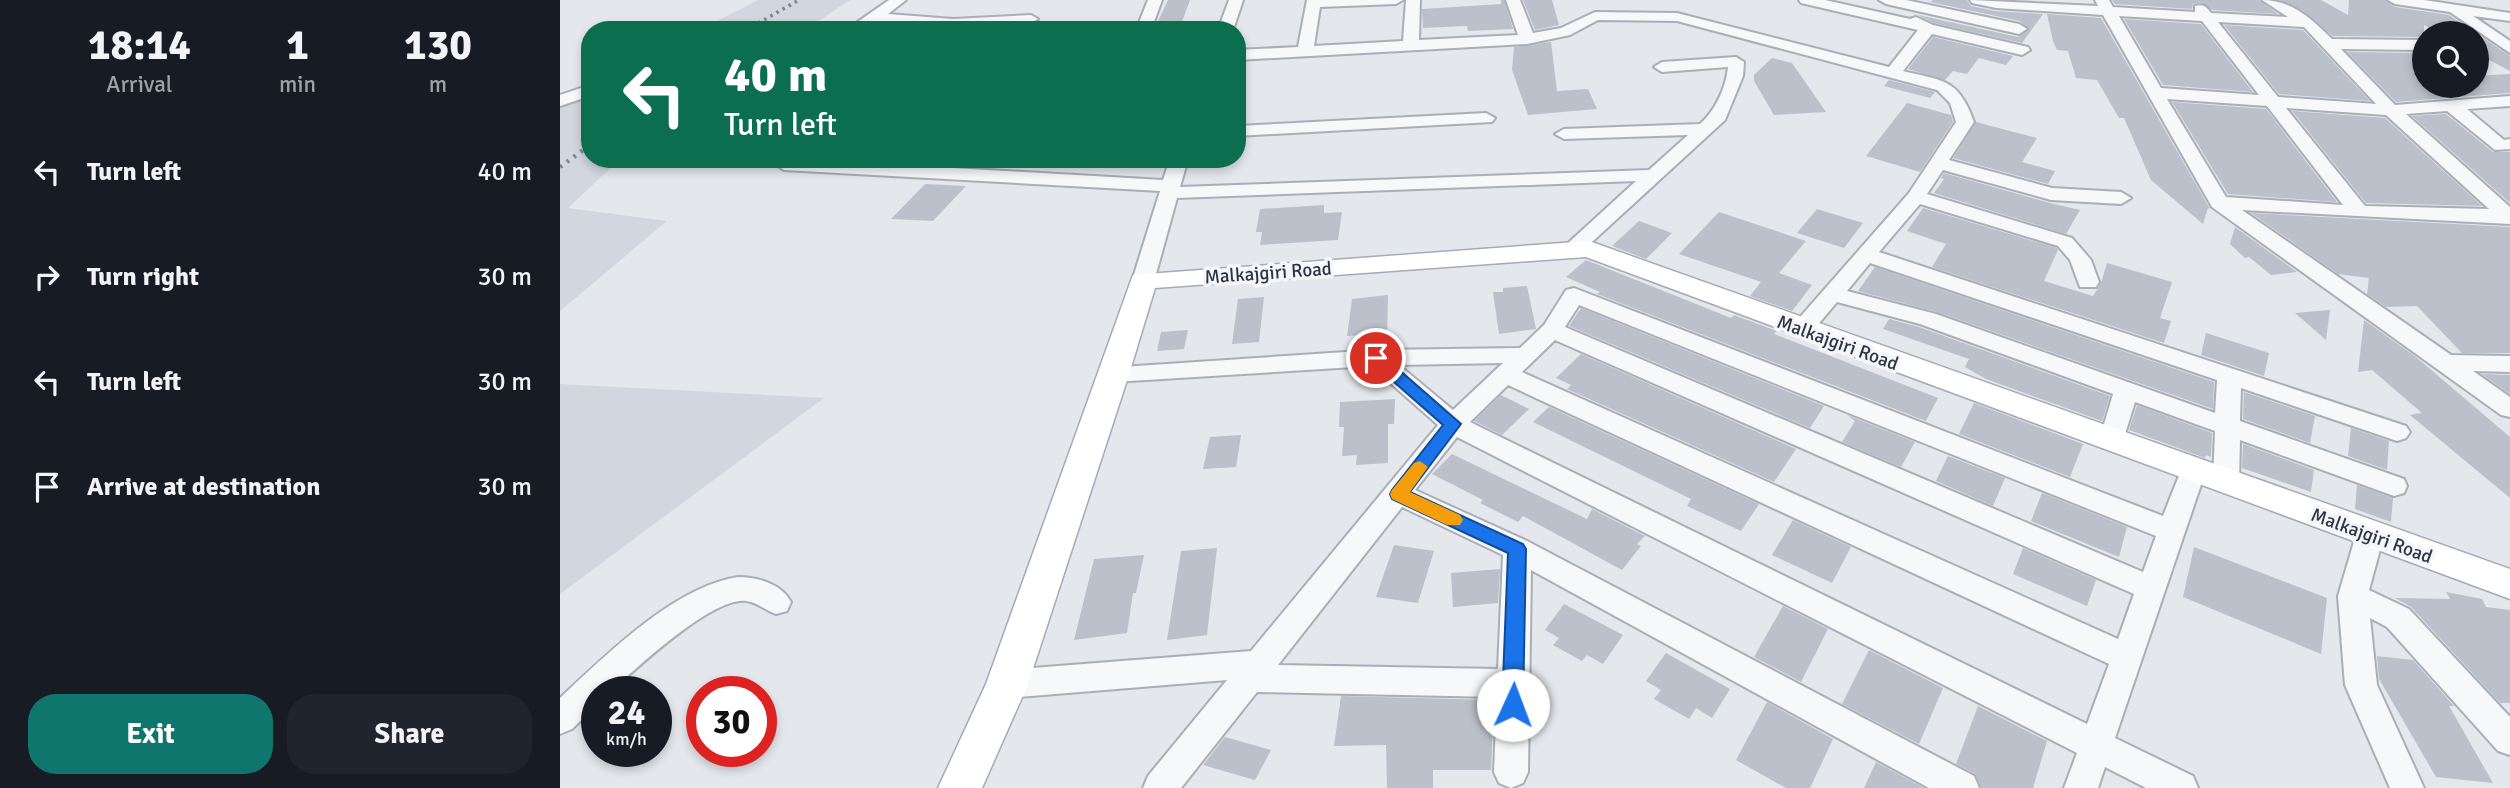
<!DOCTYPE html>
<html lang="en">
<head>
<meta charset="utf-8">
<style>
	body { margin:0; font-family:Signika,sans-serif; background:#20242c; color:#f1f3f6; height:100vh; display:flex; flex-direction:column; font-size:26px; white-space:nowrap }
	* { box-sizing:border-box; margin:0 }
	p { font-size:23px; color:#9ea1a6 }
	.icon { flex:none; width:38px; height:38px; fill:none; stroke:currentColor; stroke-width:2; stroke-linecap:round; stroke-linejoin:round }
	.map { position:relative; flex:1; overflow:hidden }
	.drawer { display:flex; flex-direction:column; background:#171b24; width:560px }
	.drawer>* { flex:none }
	.guide { position:absolute; left:21px; top:21px; width:665px; height:147px; border-radius:28px; box-shadow:0 4px 10px #0003; background:#0b6e4f; color:#fff; overflow:hidden }
	.tools { position:absolute; left:1852px; top:21px; display:grid; gap:14px }
	.tools a { display:grid; place-items:center; width:77px; height:77px; border-radius:50%; background:#171b24; box-shadow:0 4px 10px #0003; font-size:35px }
	.speed { position:absolute; left:21px; top:676px; display:flex; gap:14px; font-size:35px; font-weight:700; text-align:center }
	.speed>* { display:grid; place-content:center; width:91px; height:91px; border-radius:50%; background:#171b24; box-shadow:0 4px 10px #0003; line-height:1 }
	.speed small { font-size:18px; font-weight:400 }
	.speed .limit { border:10px solid #d22; background:#fff; color:#111 }
	.pin { position:absolute; display:grid; place-items:center; width:60px; height:60px; color:#fff; margin:-30px; border:4px solid #fff; border-radius:50%; box-shadow:0 2px 7px #0007 }
	.me { position:absolute; width:77px; margin:-38px; rotate:2deg; stroke-linejoin:round; filter:drop-shadow(0 0 5px #0008) }
	.turn { display:flex; align-items:center; gap:24px; height:147px; padding:0 28px; font-size:32px }
	.turn .icon { width:91px; height:91px; stroke-width:2.5 }
	.turn b { display:block; font-size:49px; line-height:60px }
	.eta { display:flex; justify-content:space-evenly; align-items:center; height:119px; text-align:center }
	.eta b { font-size:42px; font-weight:700; line-height:49px }
	.button { display:flex; gap:14px; margin-top:auto; padding:14px 28px }
	.button a { flex:1; height:80px; border-radius:28px; background:#0f766e; color:#fff; font-size:28px; font-weight:700; line-height:80px; text-align:center }
	.button a+a { background:#20242c; color:#f1f3f6 }
	ul { padding:0; list-style:none }
	li { display:flex; align-items:center; gap:21px; height:105px; padding:0 28px }
	li div { flex:1 }
	li b { display:block; font-size:26px }
	li em { font-style:normal }
	main { display:flex; flex:1; min-height:0 }
	.map>svg:first-child { display:block }
	.built { fill:#d2d6de }
	.building { fill:#bbc0ca }
	.lines { fill:none; stroke-linecap:round; stroke-linejoin:round }
	.minor-casing { stroke:#a9aeb7; stroke-width:4 }
	.major-casing { stroke:#a3abb8; stroke-width:3 }
	.minor { fill:#f7f8fa; fill-rule:evenodd }
	.major { fill:#fff; fill-rule:evenodd }
	.rail-far1 { stroke:#7d8696; stroke-width:3.5; stroke-dasharray:2.5 4.5; stroke-linecap:butt }
	.rail { stroke:#7d8696; stroke-width:4.5; stroke-dasharray:2.5 6; stroke-linecap:butt }
	.route { fill:#1a73e8; stroke:#114b97; stroke-width:2 }
	.slow { fill:#f59e0b }
	.labels { text-anchor:middle; stroke-width:7; stroke-linejoin:round; paint-order:stroke }
	.street-label { font-size:19px; fill:#2b3445; stroke:#f4f6f9 }
</style>
</head>
<body>
<main>
<section class="drawer">
<div class="eta">
<div><b>18:14</b><p>Arrival</p></div>
<div><b>1</b><p>min</p></div>
<div><b>130</b><p>m</p></div>
</div>
<ul>
<li><svg class="icon" aria-label="left" viewBox="0 0 24 24"><path d="M17 20v-9H6M10 6l-5 5 5 5"/></svg><div><b>Turn left</b></div><em>40 m</em></li>
<li><svg class="icon" aria-label="right" viewBox="0 0 24 24"><path d="M7 20v-9h11M14 6l5 5-5 5"/></svg><div><b>Turn right</b></div><em>30 m</em></li>
<li><svg class="icon" aria-label="left" viewBox="0 0 24 24"><path d="M17 20v-9H6M10 6l-5 5 5 5"/></svg><div><b>Turn left</b></div><em>30 m</em></li>
<li><svg class="icon" aria-label="arrive" viewBox="0 0 24 24"><path d="M6 21V4h12l-3 4 3 4H6"/></svg><div><b>Arrive at destination</b></div><em>30 m</em></li>
</ul>
<div class="button"><a>Exit</a><a>Share</a></div>
</section>
<div class="map">
<svg width="1950" height="788" viewBox="0 0 1950 788">
	<rect width="100%" height="100%" fill="#e4e7ec"/>
	<path class="built" d="M198 0H290L245 30H140Z
		M30 87V159H60L8 208 107 221 0 311V103Z
		M0 384 264 398 0 594Z"/>
	<path class="building" d="M608 0H630L619 30H594Z
		M941 0H944L953 29 908 31 907 26 863 28 862 9 941 4Z
		M963 0H992L999 25 975 30Z
		M1373 0H1407L1411 6 1435 11 1483 14 1462 43 1374 23 1358 15 1458 37 1469 30 1460 21 1370 2Z
		M1552 0H1699L1718 14 1652 10 1640 3 1633 4 1632 9 1555 4Z
		M1720 0H1761L1788 15 1789 0H1826L1835 7 1889 15 1950 56V71L1916 53V33H1879L1864 25V37L1773 36 1742 10Z
		M1487 14 1541 18 1650 209 1648 208 1643 224 1591 180 1564 118H1559L1537 80 1516 78 1508 51 1497 50 1493 41Z
		M1564 19 1641 24 1693 92 1603 85Z
		M1664 25 1743 30 1810 101 1719 94Z
		M1373 37 1453 56 1446 65 1419 58 1407 74 1393 71 1385 80 1348 69Z
		M991 42 997 91 1028 89 1037 109 968 115 952 70 954 47Z
		M1787 52 1864 53V86H1916V76L1950 74V93L1836 102Z
		M1212 58 1232 63 1266 112 1214 115 1194 81V75Z
		M1329 80 1375 92 1370 98 1324 86Z
		M1612 102 1706 109 1777 202 1668 194Z
		M1347 103 1391 115 1393 122 1360 172 1306 156Z
		M1732 111 1825 118 1922 206 1806 203Z
		M1886 114 1933 152H1950V203L1852 116Z
		M1416 122 1477 138 1462 162 1495 171 1488 184 1393 158Z
		M1384 173 1490 203 1520 210 1506 234 1374 193 1384 179 1381 178Z
		M365 184 406 186 373 221 331 219Z
		M764 205V213L782 212 778 240 700 245 702 232H696L700 209Z
		M1363 208 1497 248 1498 250 1484 281 1533 296 1541 283 1547 263 1612 282 1600 318 1611 321 1604 343 1372 267 1386 244 1347 231Z
		M1257 209 1303 223 1284 248 1237 233Z
		M1159 212 1246 241 1219 273 1252 285 1232 311 1190 296 1201 282 1119 254Z
		M1691 213 1950 227V353H1902L1857 306 1826 307 1807 294 1809 278 1778 274Z
		M1079 221 1112 233 1086 259 1052 246Z
		M1675 227 1737 272 1711 275 1689 257 1685 258 1670 244Z
		M1026 260 1171 318 1174 315 1217 331 1214 334 1378 398 1366 421 1037 294 1040 292 1006 277Z
		M1315 267 1654 382 1653 409 1377 312 1298 291Z
		M967 286 976 329 939 334 933 292H943V288Z
		M828 295 827 340H801V335L787 336 792 299Z
		M704 297 699 342 672 344 678 299Z
		M1021 308 1264 406 1250 428 1009 326Z
		M1770 310 1766 340 1735 313Z
		M1329 319 1359 327 1550 396 1542 421 1426 379 1405 367 1409 359 1323 329Z
		M1804 320 1856 357 1950 437V498L1850 415 1862 413 1812 370 1798 372Z
		M628 330 624 349 597 351 601 332Z
		M1646 333 1709 353 1704 376 1641 355Z
		M1021 354 1236 449 1214 482 1007 389 1011 385 996 378Z
		M1922 374 1950 375V394L1923 375Z
		M1684 392 1755 416 1750 443 1683 419Z
		M941 395 969 409 942 435 914 421Z
		M835 399 834 424H828V463L796 465 797 455 782 456 784 427H779L780 402Z
		M1414 403 1523 444 1510 477 1399 434Z
		M1577 405 1652 433 1651 457 1646 455 1645 458 1569 430Z
		M989 407 1199 504 1181 531 1127 506 1131 499 973 422Z
		M1287 415 1355 442 1341 467 1282 442 1295 421Z
		M1791 428 1829 441 1827 470 1788 456Z
		M681 435 676 467 643 469 650 437Z
		M1683 444 1754 470 1751 492 1682 468Z
		M892 454 1027 519 1032 509 1085 536 1077 544 1081 546 1062 570 963 516 958 522 920 503 923 500 872 474Z
		M1388 456 1445 478 1433 506 1376 481Z
		M1797 485 1833 498 1831 522 1795 509Z
		M1482 493 1567 527 1559 557 1471 521Z
		M1233 520 1291 547 1272 583 1212 555Z
		M834 545 874 551 858 603 816 597Z
		M1634 547 1767 598 1761 654 1623 597Z
		M657 548 647 635 607 640 621 551Z
		M1463 548 1536 580 1527 606 1453 574Z
		M584 555 576 593H573L567 633 514 640 534 559Z
		M940 569 938 603 893 607 891 573Z
		M1886 592 1922 599 1926 607 1950 610V703H1940L1851 607 1835 598 1890 599Z
		M1004 604 1063 635 1043 664 1027 655 1022 661 993 645 999 638 985 630Z
		M1223 606 1268 629 1241 682 1194 657Z
		M1309 650 1383 688 1359 744 1282 704Z
		M1106 653 1170 689 1152 718 1136 708 1129 719 1094 699 1101 690 1086 681Z
		M1817 656 1853 660 1894 706H1889L1933 783 1876 777 1819 679Z
		M781 696 934 700 931 770H873V788H827L826 745 774 746Z
		M1207 702 1273 739 1250 788H1226L1176 760Z
		M1418 706 1487 741 1473 788H1421L1415 774 1396 764Z
		M665 737 711 750 695 780 643 765Z
		M1316 762 1364 788H1304Z"/>
	<g class="lines">
		<defs>
			<path id="minor" d="M329 0H346L328 14 393 19 471 15 478 19 471 23 393 27 316 22 304 30H286Z
				M588 0H602L591 30H576Z
				M669 0H683L673 30H658Z
				M747 0H843L836 4 760 7 754 46 843 41 846 0H860L859 40 958 35 946 0H960L973 33 1001 28 1035 12 1117 13 1329 67 1358 30 1241 3 1239 0H1265L1350 19 1356 17 1373 25 1468 47 1470 50 1462 55 1372 34 1343 71C1384 81 1399 79 1414 122L1389 160 1492 188 1561 192 1571 198 1561 204 1491 200 1383 170 1367 194 1512 238 1531 260 1539 282 1536 287H1520L1510 260 1498 246 1360 204 1319 252 1846 426 1850 432 1846 438 1837 441 1681 388 1680 421 1844 479 1847 486 1844 493 1834 496 1680 440 1679 482 1675 489 1666 492 1657 489 1653 482 1655 431 1575 402 1561 447 1552 450 1543 447 1539 441 1553 394 1360 324 1277 302 1250 334H1234L1231 329 1234 324 1349 193 1396 122 1390 103 1377 90 1117 21 1038 20 1010 35 967 44 677 60V50L738 47ZM1310 263 1657 380 1655 413 1376 314 1287 291Z
				M1319 0H1346L1459 24 1467 29 1459 34 1326 4Z
				M1410 0 1538 6 1535 0H1549L1553 7 1635 12V6C1643 4 1646 6 1651 13L1728 17 1702 0C1732 0 1752 19 1772 39L1864 40V50L1781 49 1835 105 1950 96V106L1907 109 1944 140 1950 139V149L1935 150 1887 111 1846 114 1950 207V224L1682 210 1891 355 1950 356V372L1913 371 1950 397V417L1941 415 1652 207 1543 15 1436 8 1412 3ZM1559 16 1642 21 1699 95 1601 88ZM1658 22 1744 27 1816 104 1718 97ZM1607 99 1707 106 1783 205 1666 197ZM1726 108 1826 115 1929 209 1805 206Z
				M1828 0H1864L1950 13V21L1913 16 1950 41V53L1890 12 1835 4Z
				M1176 57 1184 62 1183 76 1165 120 1021 252H1007L1004 248 1007 244 1076 181 617 198 594 281 591 286H575L572 281 600 191 224 170 215 164 221 159H238L603 180 610 159H628L620 187 1089 170 1128 135 1004 139 995 134 1004 129 1140 124C1155 111 1166 88 1168 67L1102 72 1094 67 1102 62Z
				M30 85V96L0 106V95Z
				M926 113 935 118 932 122 677 136V126Z
				M1014 288 1603 516 1624 463 1633 460 1642 463 1646 470 1555 738 1633 776 1638 788H1586L1545 767 1538 788H1504L1517 753 897 437 855 490 967 541 1414 776 1419 788H1369L971 570 968 772 963 783 951 788 939 783 934 772 937 697 697 692 621 788H583L588 776 667 680 447 698 436 694 431 684 436 674 447 670 691 651 878 425 811 366 554 382 546 380 542 374 546 368 816 350 960 348 984 325 1006 290ZM1019 305 1596 536 1583 572 1005 327ZM995 340 1574 594 1558 639 962 372ZM943 363 893 410 839 365ZM948 385 1549 664 1527 724 910 422ZM842 507 943 555 938 669 718 665Z
				M1810 524 1820 527 1824 535 1809 590 1849 609 1950 717V755L1938 751 1827 627 1810 618 1817 685 1864 788H1830L1785 685 1778 596 1796 535 1800 527Z
				M178 577C198 577 222 584 231 602L227 611 216 614C206 611 197 602 186 601 152 597 77 668 51 691H37V705L12 729 0 734V698C46 655 114 587 178 577Z"/>
			<path id="major" d="M1029 241 1950 569V599L1026 257 595 288 569 374 468 684 422 788H378L426 684 573 275Z"/>
		</defs>
		<use href="#minor" class="minor-casing"/>
		<use href="#major" class="major-casing"/>
		<use href="#minor" class="minor"/>
		<use href="#major" class="major"/>
		<path class="rail-far1" d="M186 30 239 0"/>
		<path class="rail" d="M0 167 30 145"/>
	</g>
	<path class="route" d="M816 353 822 355 901 424 850 492 963 544 966 549 963 705 960 712 953 715 945 712 942 705 948 553 832 499 830 494 832 490 883 425 811 362 809 358Z"/>
	<path class="slow" d="M860 461 868 467 850 492 900 515 903 520 900 525H887L832 499 830 494 832 490 854 463Z"/>
	<g class="labels">
		<g class="street-label">
			<text transform="translate(708 272) rotate(-4)" y="7">Malkajgiri Road</text>
			<text transform="translate(1278 342) rotate(20)" y="7">Malkajgiri Road</text>
			<text transform="translate(1812 535) rotate(20)" y="7">Malkajgiri Road</text>
		</g>
	</g>
</svg>
<div class="tools">
<a><svg class="icon" aria-label="search" viewBox="0 0 24 24"><circle cx="10" cy="10" r="6"/><path d="M15 15l6 6"/></svg></a>
</div>
<div class="speed"><div>24<small>km/h</small></div><div class="limit">30</div></div>
<div class="pin" style="left:816px;top:358px;background:#d93025"><svg class="icon" aria-label="arrive" viewBox="0 0 24 24"><path d="M6 21V4h12l-3 4 3 4H6"/></svg></div>
<svg class="me" style="left:953px;top:705px" viewBox="-20 -20 40 40"><circle r="19" fill="#fff"/><path d="M0-13L10 11 0 6-10 11z" fill="#1a73e8"/></svg>
<div class="guide">
<div class="turn"><svg class="icon" aria-label="left" viewBox="0 0 24 24"><path d="M17 20v-9H6M10 6l-5 5 5 5"/></svg><div><b>40 m</b>Turn left</div></div>
</div>
</div>
</main>
</body>
</html>
